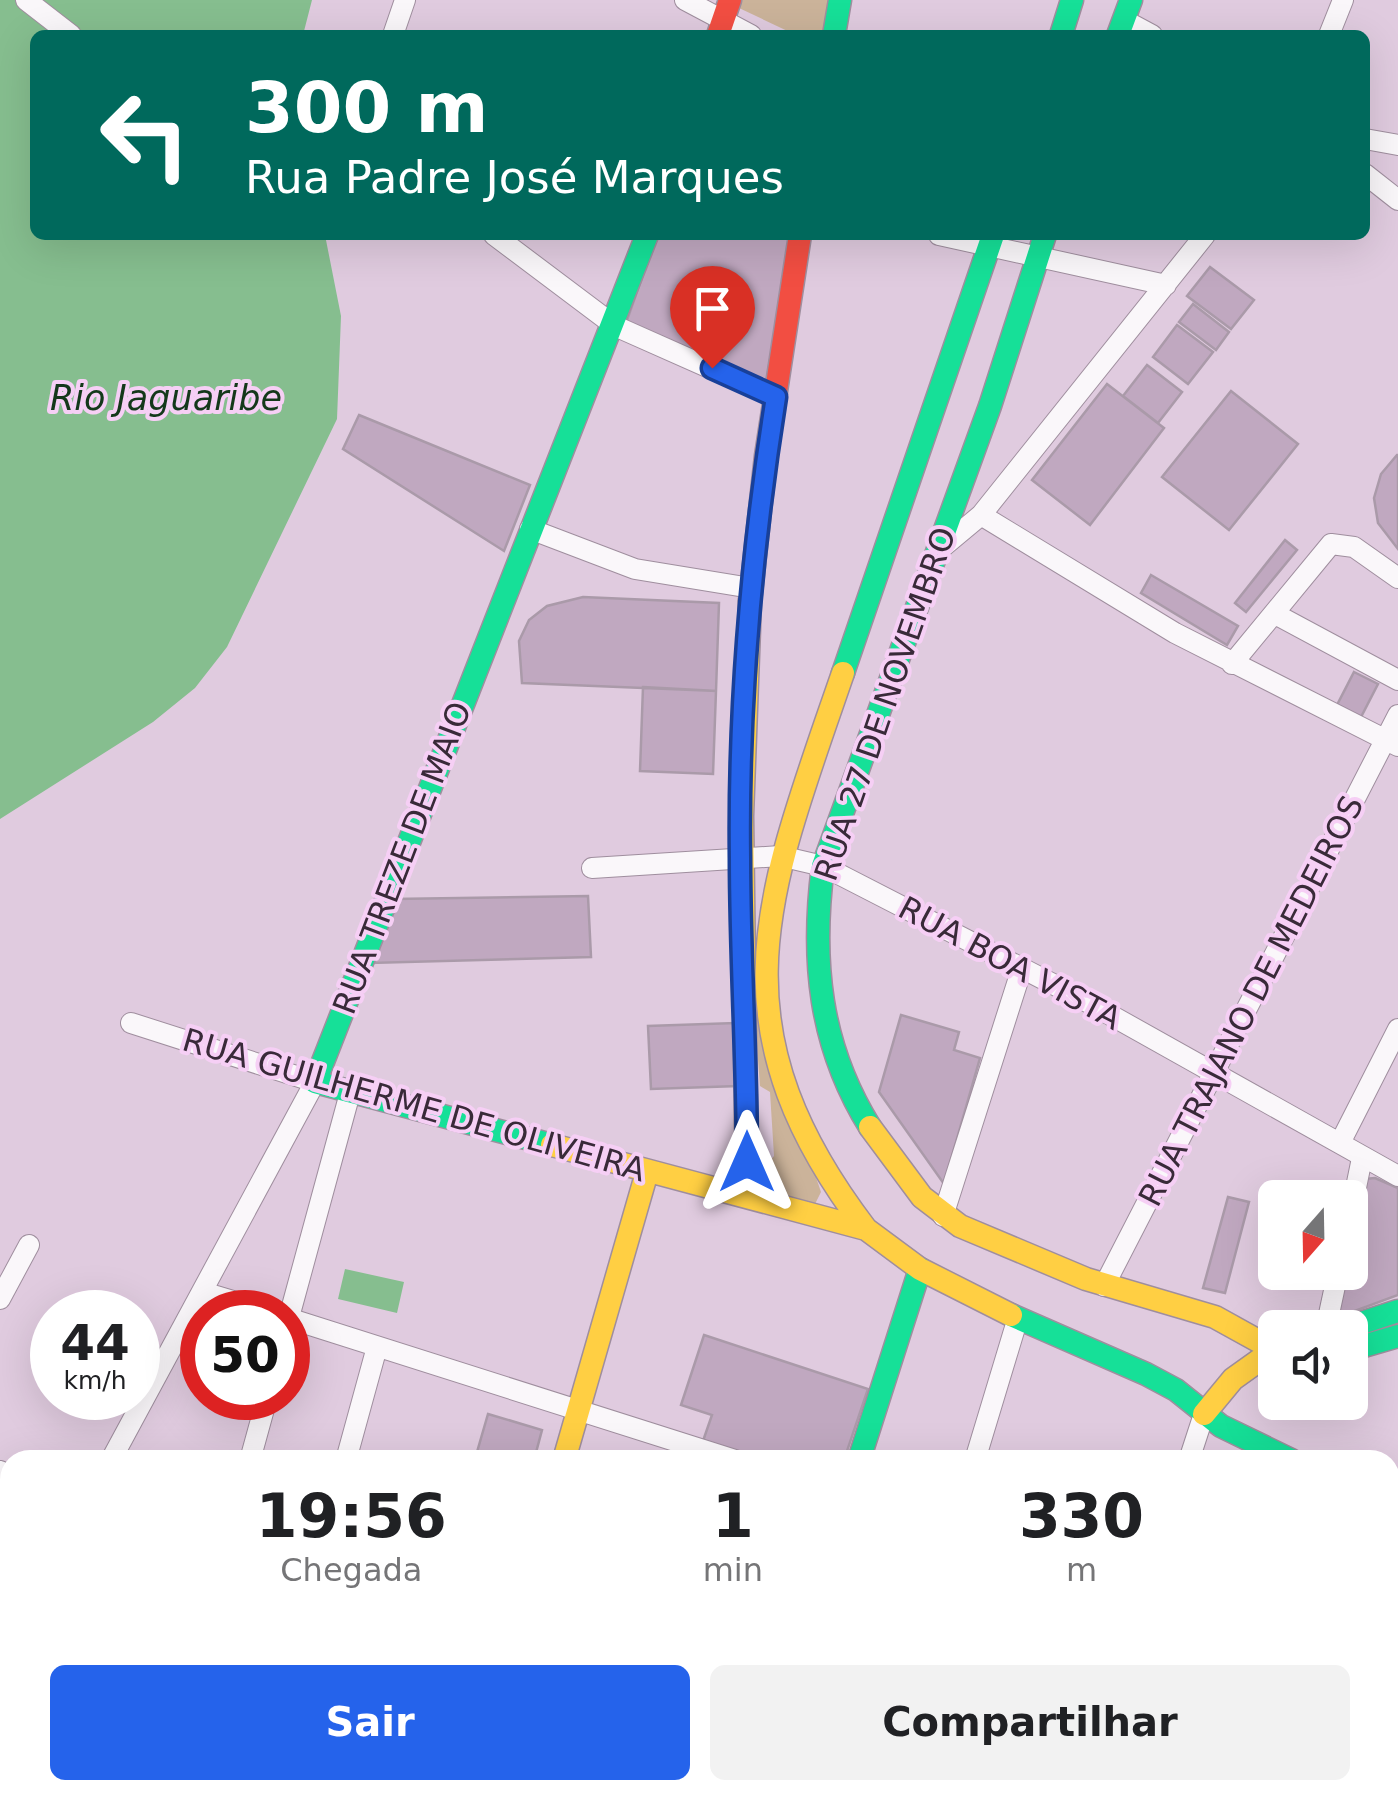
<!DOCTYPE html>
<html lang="pt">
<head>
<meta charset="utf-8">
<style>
	body { margin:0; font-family:"DejaVu Sans",sans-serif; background:#f2f2f2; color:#202124; height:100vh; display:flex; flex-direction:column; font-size:38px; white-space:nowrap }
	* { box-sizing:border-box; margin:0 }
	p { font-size:32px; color:#757577 }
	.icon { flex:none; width:55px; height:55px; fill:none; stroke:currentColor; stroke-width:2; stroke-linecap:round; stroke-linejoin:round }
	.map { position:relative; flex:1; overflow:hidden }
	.sheet { position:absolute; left:0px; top:1450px; width:1400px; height:350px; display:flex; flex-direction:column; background:#fff; border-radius:30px 30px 0 0; box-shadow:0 10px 40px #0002 }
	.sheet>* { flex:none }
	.top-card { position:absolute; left:30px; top:30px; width:1340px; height:210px; border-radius:15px; box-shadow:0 10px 40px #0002; background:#00695c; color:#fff; overflow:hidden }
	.needle { width:65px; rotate:200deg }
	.tools { position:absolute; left:1258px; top:1180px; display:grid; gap:20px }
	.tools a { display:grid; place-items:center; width:110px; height:110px; border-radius:15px; background:#fff; box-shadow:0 10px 40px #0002; font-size:50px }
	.speed { position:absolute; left:30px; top:1290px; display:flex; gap:20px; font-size:50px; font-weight:700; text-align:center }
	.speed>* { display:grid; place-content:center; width:130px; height:130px; border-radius:50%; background:#fff; box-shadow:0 10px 40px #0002; line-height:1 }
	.speed small { font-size:25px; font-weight:400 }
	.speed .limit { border:15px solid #d22; background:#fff; color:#111 }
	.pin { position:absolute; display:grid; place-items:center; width:85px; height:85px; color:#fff; margin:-102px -42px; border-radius:50% 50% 50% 0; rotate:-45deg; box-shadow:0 0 10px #0007 }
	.pin .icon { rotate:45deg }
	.me { position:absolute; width:110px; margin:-55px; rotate:0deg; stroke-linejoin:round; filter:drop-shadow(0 0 8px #0008) }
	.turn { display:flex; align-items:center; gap:35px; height:210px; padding:0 50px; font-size:45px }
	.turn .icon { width:130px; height:130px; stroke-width:2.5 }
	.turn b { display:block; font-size:70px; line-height:85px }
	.eta { display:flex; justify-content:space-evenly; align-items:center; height:170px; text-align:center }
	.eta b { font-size:60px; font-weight:700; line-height:70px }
	.action { display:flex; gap:20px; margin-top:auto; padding:20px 50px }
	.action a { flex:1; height:115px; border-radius:15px; background:#2563eb; color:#fff; font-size:40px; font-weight:700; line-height:115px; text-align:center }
	.action a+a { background:#f2f2f2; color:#202124 }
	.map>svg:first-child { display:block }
	.green { fill:#cbb39a }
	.water { fill:#86be8f }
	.building { fill:#c0a8c0; stroke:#aa9aa9; stroke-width:2.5 }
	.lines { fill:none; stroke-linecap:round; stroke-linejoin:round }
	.street-casing { stroke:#9f8e9e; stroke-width:22 }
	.fast-casing { stroke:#9f8e9e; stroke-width:25 }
	.slow-casing { stroke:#9f8e9e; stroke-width:25 }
	.jam-casing { stroke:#9f8e9e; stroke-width:25 }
	.street { stroke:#faf7fa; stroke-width:20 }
	.fast { stroke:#16e098; stroke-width:22 }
	.slow { stroke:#ffcf43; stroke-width:22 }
	.jam { stroke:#f24e42; stroke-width:22 }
	.route-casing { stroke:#184099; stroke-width:25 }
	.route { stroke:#2563eb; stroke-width:18 }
	.labels { text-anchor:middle; stroke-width:8; stroke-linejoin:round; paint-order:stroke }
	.street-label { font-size:32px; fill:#392a39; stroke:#f6cff5 }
	.water-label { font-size:35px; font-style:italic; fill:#14381a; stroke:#f6cff5 }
</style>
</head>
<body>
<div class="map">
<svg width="1398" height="1800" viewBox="0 0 1398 1800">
	<rect width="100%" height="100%" fill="#e0cbdf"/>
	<path class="green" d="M742 0H829L823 35H796L739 8Z
		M753 992 821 1192 815 1204 767 1193 764 1168 774 1156 770 1092 760 1086Z
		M1390 1607 1398 1612V1711L1390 1723Z"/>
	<path class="water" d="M0 0H312L303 35H35V235H325L341 316 337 419 227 647 195 688 153 722 0 819Z
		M345 1269 404 1282 397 1313 338 1299Z"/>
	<path class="building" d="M657 235H791L766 384 626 323Z
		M1210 267 1254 300 1231 329 1187 296Z
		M1193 304 1229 332 1216 350 1179 322Z
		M1177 325 1213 352 1188 384 1153 357Z
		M1147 365 1182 392 1158 423 1123 396Z
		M1107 384 1164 428 1090 525 1032 480Z
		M1231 391 1298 444 1229 530 1162 477Z
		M359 415 530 485 504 551 343 449Z
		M1397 455H1398V549L1378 523 1374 498 1381 474Z
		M1285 540 1297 550 1246 612 1235 603Z
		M1151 575 1238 626 1227 645 1141 593Z
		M583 597 719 603 716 691 522 683 519 641 529 620 547 606Z
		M1354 672 1378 684 1361 717 1337 705Z
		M643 687 716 691 713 774 640 771Z
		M588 896 591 957 370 963 393 899Z
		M901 1015 959 1032 954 1050 980 1058 944 1184 879 1092Z
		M735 1023 738 1086 651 1089 648 1026Z
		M1375 1178 1398 1188V1295L1344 1315 1338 1310 1343 1272H1350V1242L1365 1179Z
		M1228 1197 1249 1202 1225 1293 1203 1288Z
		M704 1335 868 1389 844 1460H762L703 1441 712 1415 681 1405Z
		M488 1414 542 1430 534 1460 475 1459Z
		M809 1790H852L853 1797 806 1800Z"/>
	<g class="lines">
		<defs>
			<path id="street" d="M26 0 71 35
				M685 0 751 35
				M1124 20 1152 35
				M393 35 405 0
				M1329 35 1343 0
				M1365 139 1398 145
				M1365 174 1398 200
				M494 235 615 326 775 397
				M939 235 1166 285
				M981 515 1175 633 1398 746
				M530 529 635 569 751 588
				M939 550 981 515 1205 235
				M1275 614 1398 680
				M1232 664 1331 544 1354 547 1398 578
				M592 868 780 856 823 866 1082 999 1398 1176
				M1340 1143 1398 1029
				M943 1216 1022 968
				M1350 1217 1362 1158
				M1104 1286 1398 715
				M203 1292 269 1312
				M0 1299 29 1245
				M288 1318 735 1460
				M288 1321 350 1093
				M1326 1328 1338 1272
				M111 1460 315 1082 131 1023
				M250 1460 267 1398
				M346 1460 377 1347
				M975 1460 1017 1321
				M1189 1460 1204 1414
				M0 1471 10 1484
				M1390 1591 1398 1596
				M0 1671 10 1652
				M1390 1738 1398 1726
				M307 1790 342 1800
				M1181 1790 1211 1800
				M0 1794 22 1800
				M288 1800 293 1790
				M872 1800 876 1790
				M1086 1800 1089 1790
				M1348 1800 1355 1790"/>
			<path id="fast" d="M834 35 840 0
				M1061 35 1072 0
				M1118 35 1131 0
				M843 673 993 235
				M870 1127C819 1045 811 960 823 866L990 406 1045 235
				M552 1145 315 1082 647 235
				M1011 1315 1146 1374 1176 1390 1221 1426 1291 1460
				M1346 1328 1398 1311
				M1350 1350 1398 1336
				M859 1460 920 1269
				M1390 1570 1398 1556
				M465 1800 468 1790
				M1273 1800 1278 1790"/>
			<path id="slow" d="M843 673C767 894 709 1023 866 1229
				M870 1127 922 1197 960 1226 1086 1279 1215 1317 1273 1349
				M552 1145 866 1229 920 1269 1011 1315
				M747 1196 742 816 750 601
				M1204 1414 1233 1379 1275 1349
				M564 1460 647 1172
				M1390 1487 1398 1489
				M755 1800 758 1790"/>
			<path id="jam" d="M718 35 730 0
				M750 601 766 456 800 235"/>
		</defs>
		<use href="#street" class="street-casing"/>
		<use href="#fast" class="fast-casing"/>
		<use href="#slow" class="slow-casing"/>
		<use href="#jam" class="jam-casing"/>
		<use href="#street" class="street"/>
		<use href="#fast" class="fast"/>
		<use href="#slow" class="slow"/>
		<use href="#jam" class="jam"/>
	</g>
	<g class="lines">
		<defs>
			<path id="route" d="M712 368 776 397C752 548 738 705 740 858 740 959 747 1060 747 1162"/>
		</defs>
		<use href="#route" class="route-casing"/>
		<use href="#route" class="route"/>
	</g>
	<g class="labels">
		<g class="street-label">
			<text transform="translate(885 704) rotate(-71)" y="11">RUA 27 DE NOVEMBRO</text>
			<text transform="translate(402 858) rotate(-69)" y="11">RUA TREZE DE MAIO</text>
			<text transform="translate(1010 963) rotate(28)" y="11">RUA BOA VISTA</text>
			<text transform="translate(1251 1001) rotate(-63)" y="11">RUA TRAJANO DE MEDEIROS</text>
			<text transform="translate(414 1105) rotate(16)" y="11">RUA GUILHERME DE OLIVEIRA</text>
		</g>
		<g class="water-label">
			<text x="166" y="410">Rio Jaguaribe</text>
		</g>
	</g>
</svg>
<div class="tools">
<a><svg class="needle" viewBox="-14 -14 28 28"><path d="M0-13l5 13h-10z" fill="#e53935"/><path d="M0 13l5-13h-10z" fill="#757577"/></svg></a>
<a><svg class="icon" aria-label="sound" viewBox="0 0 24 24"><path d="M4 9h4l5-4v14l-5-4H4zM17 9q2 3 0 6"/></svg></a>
</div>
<div class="speed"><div>44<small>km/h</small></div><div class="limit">50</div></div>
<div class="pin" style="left:712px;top:368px;background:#d93025"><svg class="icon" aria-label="arrive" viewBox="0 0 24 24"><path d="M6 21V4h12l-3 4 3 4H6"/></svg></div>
<svg class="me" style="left:747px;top:1162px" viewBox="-20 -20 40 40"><path d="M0-17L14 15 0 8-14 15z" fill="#2563eb" stroke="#fff" stroke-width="4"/></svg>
<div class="top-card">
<div class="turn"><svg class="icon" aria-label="left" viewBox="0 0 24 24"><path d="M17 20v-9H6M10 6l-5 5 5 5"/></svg><div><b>300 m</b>Rua Padre José Marques</div></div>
</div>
<section class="sheet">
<div class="eta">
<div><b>19:56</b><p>Chegada</p></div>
<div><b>1</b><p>min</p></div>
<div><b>330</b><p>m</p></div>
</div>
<div class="action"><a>Sair</a><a>Compartilhar</a></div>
</section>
</div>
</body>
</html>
